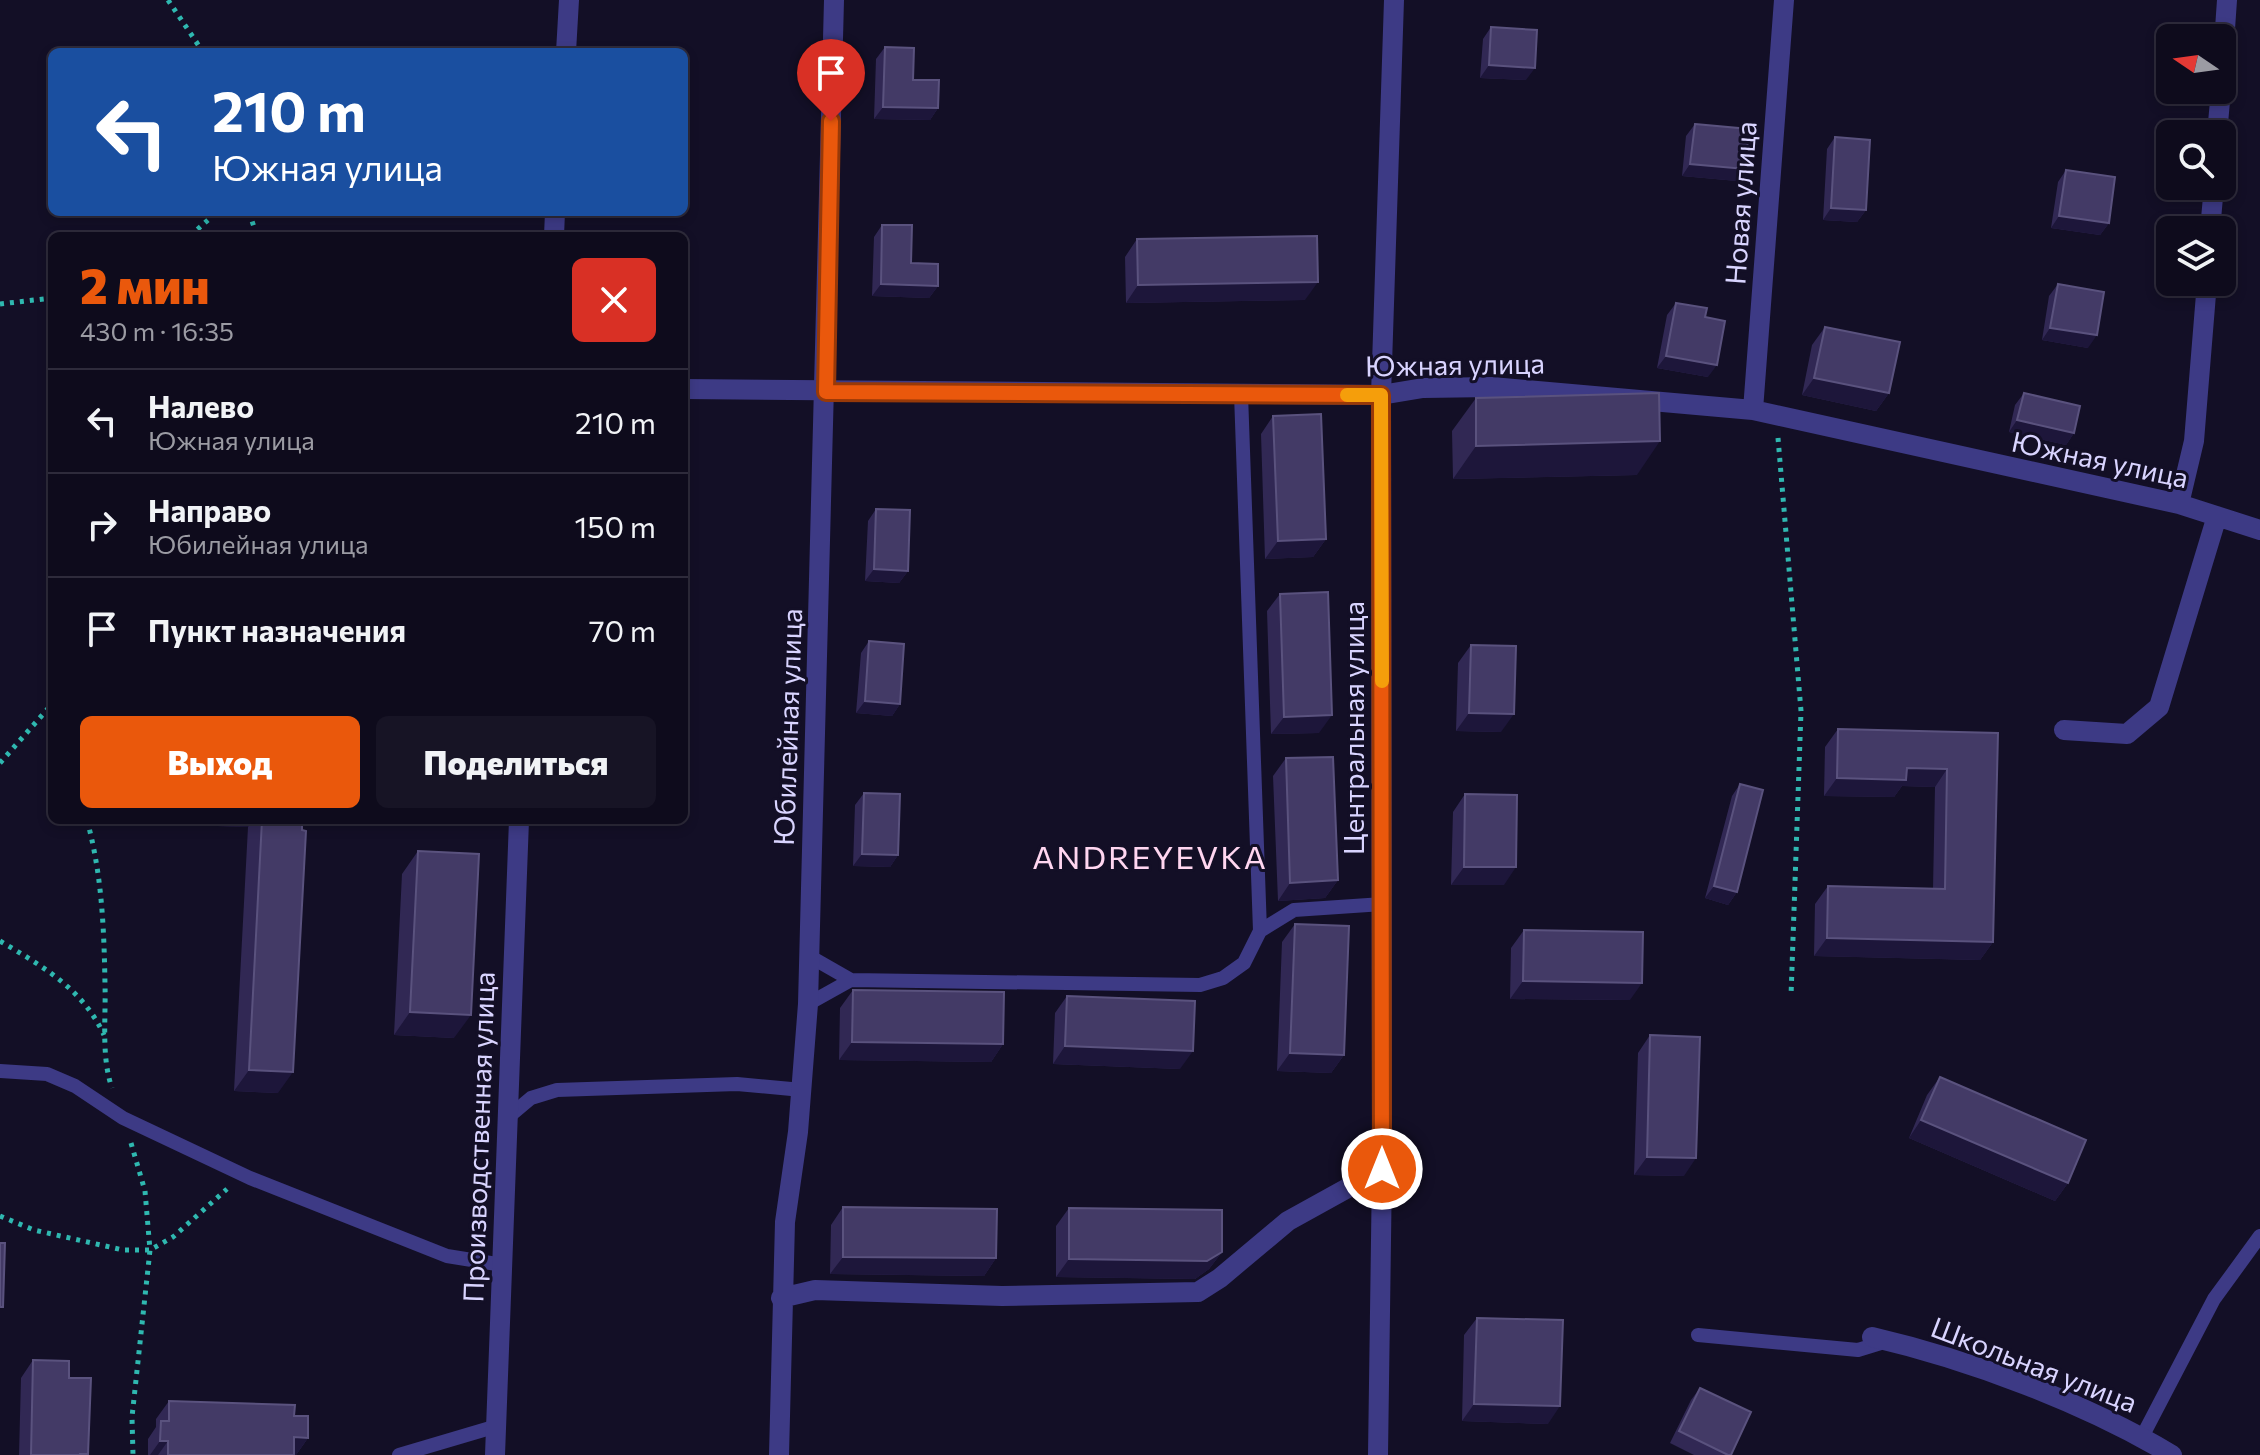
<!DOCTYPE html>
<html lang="ru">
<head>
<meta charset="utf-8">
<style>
	body { margin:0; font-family:Commissioner,sans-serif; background:#171425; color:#f1f3f6; height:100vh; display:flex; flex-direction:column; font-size:30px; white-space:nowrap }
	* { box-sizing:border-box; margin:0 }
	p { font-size:26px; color:#9b9ba3 }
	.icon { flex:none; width:44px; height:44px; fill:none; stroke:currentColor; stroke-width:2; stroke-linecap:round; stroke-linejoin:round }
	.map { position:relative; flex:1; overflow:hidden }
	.sheet { position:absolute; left:48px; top:232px; width:640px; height:592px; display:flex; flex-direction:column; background:#0e0b1c; border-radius:12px; box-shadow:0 4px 12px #0003,0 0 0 2px #2e2b3b }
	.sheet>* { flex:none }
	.hud { position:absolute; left:48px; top:48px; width:640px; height:168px; border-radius:12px; box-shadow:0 4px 12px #0003,0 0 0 2px #2e2b3b; background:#1a4fa0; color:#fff; overflow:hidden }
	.needle { width:52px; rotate:283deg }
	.tools { position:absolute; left:2156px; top:24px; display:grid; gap:16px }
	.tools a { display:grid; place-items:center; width:80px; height:80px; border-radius:12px; background:#0e0b1c; box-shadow:0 4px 12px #0003,0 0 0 2px #2e2b3b; font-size:40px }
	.pin { position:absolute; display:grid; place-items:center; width:68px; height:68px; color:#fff; margin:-82px -34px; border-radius:50% 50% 50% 0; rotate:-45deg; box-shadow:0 0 8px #0007 }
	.pin .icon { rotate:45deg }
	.me { position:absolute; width:88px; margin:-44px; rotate:0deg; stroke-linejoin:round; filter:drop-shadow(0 0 6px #0008) }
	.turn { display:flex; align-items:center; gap:28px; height:168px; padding:0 32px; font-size:36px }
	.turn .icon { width:104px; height:104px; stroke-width:2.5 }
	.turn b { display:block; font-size:56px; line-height:68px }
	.round { display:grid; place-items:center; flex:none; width:84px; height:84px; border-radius:12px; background:#171425 }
	.head { display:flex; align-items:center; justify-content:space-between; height:136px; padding:0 32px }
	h1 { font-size:48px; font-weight:800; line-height:60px; color:#ea580c }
	.primary-button { display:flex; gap:16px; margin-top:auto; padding:16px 32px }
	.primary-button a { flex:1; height:92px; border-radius:12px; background:#ea580c; color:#fff; font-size:32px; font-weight:800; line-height:92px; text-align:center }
	.primary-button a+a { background:#171425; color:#f1f3f6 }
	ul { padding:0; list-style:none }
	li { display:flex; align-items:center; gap:24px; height:104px; padding:0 32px; border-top:2px solid #2e2b3b }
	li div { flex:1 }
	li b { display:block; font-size:30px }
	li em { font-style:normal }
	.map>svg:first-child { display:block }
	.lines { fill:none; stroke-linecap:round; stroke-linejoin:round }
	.path { stroke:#2fb8b0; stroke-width:5; stroke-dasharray:4 6; stroke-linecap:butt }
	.service { stroke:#3d3a85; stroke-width:14 }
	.minor { stroke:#3d3a85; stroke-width:20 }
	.tertiary { stroke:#3d3a85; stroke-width:20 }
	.wall { fill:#312854 }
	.shaded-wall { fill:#1d163a }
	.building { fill:#433a66; stroke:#5a527e; stroke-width:2 }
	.route-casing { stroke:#983908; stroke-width:20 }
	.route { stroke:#ea580c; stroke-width:14 }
	.slow { stroke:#f59e0b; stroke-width:14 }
	.labels { text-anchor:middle; stroke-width:6; stroke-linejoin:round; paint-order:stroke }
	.street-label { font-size:28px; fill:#d9d4ff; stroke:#130f26 }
	.quarter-label { font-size:32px; letter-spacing:2px; fill:#ffd6f0; stroke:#130f26 }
</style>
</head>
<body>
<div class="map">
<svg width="2260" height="1455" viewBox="0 0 2260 1455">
	<rect width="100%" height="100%" fill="#130f26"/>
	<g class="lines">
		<path class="path" d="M168 0 203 52
			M249 212 257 236
			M190 236 217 212
			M194 236H214
			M0 304 52 298
			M1778 438 1801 711 1791 996
			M0 763 52 704
			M87 820C102 875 104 928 105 985 106 1018 101 1057 112 1088
			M0 941C42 966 83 989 104 1035
			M131 1143 145 1191 150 1250 132 1417 133 1455
			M0 1216 34 1230 123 1250H150L173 1237 227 1189"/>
		<path class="service" d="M1241 394 1260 931
			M809 956 851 980
			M808 1004 851 980 1200 985 1223 978 1244 963 1260 931 1294 910 1383 904
			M0 1071 47 1074 75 1086 123 1118 250 1178 447 1256 503 1265
			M506 1119 531 1098 557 1090 737 1084 802 1090
			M1698 1335 1858 1350 1884 1342
			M2142 1437 2214 1299 2260 1236
			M399 1455 497 1426"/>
		<path class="minor" d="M1394 0 1381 395 1423 388 1492 387 1753 410 2179 504 2260 530
			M566 52 569 0
			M2222 72 2227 0
			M2217 134 2221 90
			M2210 230 2214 186
			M554 236 555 212
			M1753 410 1784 0
			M2179 504 2194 441 2207 282
			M2064 730 2127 734 2159 707 2217 516
			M781 1298 815 1290 1002 1296 1198 1292 1220 1278 1288 1221 1382 1169
			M1872 1337C1971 1360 2085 1403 2172 1455
			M779 1455 785 1222 798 1132 808 1004 834 0"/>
		<path class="tertiary" d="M684 389 1381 395 1382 1169 1378 1455
			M495 1455 519 820"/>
	</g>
	<path class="wall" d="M1491 27 1526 80 1480 78 1483 39Z
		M885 47 938 108 930 120 874 119 876 59Z
		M1695 124 1745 169 1737 181 1682 176 1686 136Z
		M1835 137 1866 210 1857 222 1823 220 1827 149Z
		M2066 170 2109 223 2100 235 2051 228 2058 182Z
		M882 225 911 263 938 286 929 298 872 296 874 237Z
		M1137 239 1305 300 1126 303 1125 257Z
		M2058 284 2088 348 2042 340 2049 296Z
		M1676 303 1705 317 1708 377 1657 368 1667 315Z
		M1825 327 1889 393 1876 411 1802 395 1812 345Z
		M2024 393 2074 433 2066 445 2009 432 2015 405Z
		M1476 398 1637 475 1453 479 1452 431Z
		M1273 416 1326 539 1313 557 1265 559 1261 434Z
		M876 509 908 571 899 583 865 581 868 521Z
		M1280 594 1319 733 1271 734 1267 611Z
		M869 641 900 704 892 716 856 713 861 653Z
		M1471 645 1501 732 1456 731 1458 663Z
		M1838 729 1998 733 1993 942 1980 960 1814 956 1815 904 1828 886 1933 889 1935 787 1902 786 1894 797 1824 796 1825 747Z
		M1286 758 1338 880 1325 898 1278 901 1273 776Z
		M1740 784 1737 892 1728 905 1705 898 1732 796Z
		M864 793 898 855 890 867 853 866 855 805Z
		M1465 794 1504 885H1451L1453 812Z
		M123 820H302L278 1093 234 1091 248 827 123 823Z
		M418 851 454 1038 394 1035 402 874Z
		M1295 924 1344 1055 1331 1073 1277 1071 1282 942Z
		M1524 930 1630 1000 1510 999 1511 948Z
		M853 990 1003 1044 991 1062 839 1060 840 1008Z
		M1067 996 1180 1069 1053 1064 1055 1013Z
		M1650 1035 1684 1176 1634 1175 1638 1053Z
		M1940 1077 2068 1183 2055 1201 1909 1138 1927 1095Z
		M843 1207 996 1258 984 1276 830 1274 831 1225Z
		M1069 1208 1222 1252 1209 1269 1195 1279 1056 1277V1226Z
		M1477 1318 1548 1424 1462 1421 1464 1335Z
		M33 1360 69 1378 87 1455H19L21 1378Z
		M1700 1388 1731 1455H1694L1670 1443 1691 1400Z
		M169 1401 294 1416 308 1438 296 1455H148V1439L156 1427V1419Z"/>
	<path class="shaded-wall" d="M1489 65 1535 68 1526 80 1480 78Z
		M883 107 938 108 930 120 874 119Z
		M1690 164 1745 169 1737 181 1682 176Z
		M1831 208 1866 210 1857 222 1823 220Z
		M2059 216 2109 223 2100 235 2051 228Z
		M1318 282 1305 300 1126 303 1138 285Z
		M881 284 938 286 929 298 872 296Z
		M2050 328 2097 335 2088 348 2042 340Z
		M1666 356 1717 365 1708 377 1657 368Z
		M1814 378 1889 393 1876 411 1802 395Z
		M2017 420 2074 433 2066 445 2009 432Z
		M1660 441 1637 475 1453 479 1476 446Z
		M1326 539 1313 557 1265 559 1278 541Z
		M874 569 908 571 899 583 865 581Z
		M865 701 900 704 892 716 856 713Z
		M1469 713 1514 714 1501 732 1456 731Z
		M1332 715 1319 733 1271 734 1284 717Z
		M1907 768 1947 769 1935 787 1902 786 1894 797 1824 796 1837 778Z
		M124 820H253L248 827 123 823Z
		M862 854 898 855 890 867 853 866Z
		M1464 867H1516L1504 885H1451Z
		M1338 880 1325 898 1278 901 1290 883Z
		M1714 886 1737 892 1728 905 1705 898Z
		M1827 938 1993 942 1980 960 1814 956Z
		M1523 981 1642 983 1630 1000 1510 999Z
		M410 1012 471 1015 454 1038 394 1035Z
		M852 1042 1003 1044 991 1062 839 1060Z
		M1065 1046 1193 1051 1180 1069 1053 1064Z
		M1290 1053 1344 1055 1331 1073 1277 1071Z
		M249 1070 293 1072 278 1093 234 1091Z
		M1921 1120 2068 1183 2055 1201 1909 1138Z
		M1647 1157 1696 1158 1684 1176 1634 1175Z
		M1222 1252 1209 1269 1195 1279 1056 1277 1069 1259Z
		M843 1257 996 1258 984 1276 830 1274Z
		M1474 1404 1560 1406 1548 1424 1462 1421Z
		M294 1437 308 1438 296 1455H281Z
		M160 1441H168L158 1455H150Z"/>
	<path class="building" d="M1491 27 1537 30 1535 68 1489 65Z
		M885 47 914 48 913 80H939L938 108 883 107Z
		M1695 124 1749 129 1745 169 1690 164Z
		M1835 137 1870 140 1866 210 1831 208Z
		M2066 170 2115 177 2109 223 2059 216Z
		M882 225H912L911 263 938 264V286L881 284Z
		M1317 236 1318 282 1138 285 1137 239Z
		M2058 284 2104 292 2097 335 2050 328Z
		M1676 303 1707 308 1705 317 1725 321 1717 365 1666 356Z
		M1825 327 1900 342 1889 393 1814 378Z
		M1659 393 1660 441 1476 446V398Z
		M2024 393 2080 406 2074 433 2017 420Z
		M1321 414 1326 539 1278 541 1273 416Z
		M876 509 910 510 908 571 874 569Z
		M1328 592 1332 715 1284 717 1280 594Z
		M869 641 904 644 900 704 865 701Z
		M1471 645 1516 646 1514 714 1469 713Z
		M1838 729 1998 733 1993 942 1827 938 1828 886 1945 889 1947 769 1907 768 1906 780 1837 778Z
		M1333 757 1338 880 1290 883 1286 758Z
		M1740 784 1763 790 1737 892 1714 886Z
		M864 793 900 794 898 855 862 854Z
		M1465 794 1517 795 1516 867H1464Z
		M262 820H302V830L306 831 293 1072 249 1070Z
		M418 851 479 854 471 1015 410 1012Z
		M1295 924 1349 926 1344 1055 1290 1053Z
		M1524 930 1643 932 1642 983 1523 981Z
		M853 990 1004 992 1003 1044 852 1042Z
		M1067 996 1195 1001 1193 1051 1065 1046Z
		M1650 1035 1700 1037 1696 1158 1647 1157Z
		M1940 1077 2086 1140 2068 1183 1921 1120Z
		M843 1207 997 1209 996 1258 843 1257Z
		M1069 1208 1222 1210V1252L1207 1261 1069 1259Z
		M0 1243H5L3 1307H0Z
		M1477 1318 1563 1320 1560 1406 1474 1404Z
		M33 1360 69 1361V1378H91L88 1454H80V1455H31Z
		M1700 1388 1751 1412 1731 1455H1728L1679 1431Z
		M169 1401 295 1405 294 1416H308V1438L294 1437V1455H168V1441H160L161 1421H169Z"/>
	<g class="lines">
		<defs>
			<path id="route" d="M831 121 826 392 1381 395 1382 1169"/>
		</defs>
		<use href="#route" class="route-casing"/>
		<use href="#route" class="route"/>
		<path class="slow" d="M1347 395H1381L1382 681"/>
	</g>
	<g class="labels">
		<g class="street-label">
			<text transform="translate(1741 203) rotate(-86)" y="10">Новая улица</text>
			<text transform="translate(1455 365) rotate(-1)" y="10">Южная улица</text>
			<text transform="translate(2100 460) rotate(12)" y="10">Южная улица</text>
			<text transform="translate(788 727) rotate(-88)" y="10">Юбилейная улица</text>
			<text transform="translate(1354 728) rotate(-90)" y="10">Центральная улица</text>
			<text transform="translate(479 1137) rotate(-88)" y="10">Производственная улица</text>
			<text transform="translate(2034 1365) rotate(21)" y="10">Школьная улица</text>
		</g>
		<g class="quarter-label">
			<text x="1150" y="869">ANDREYEVKA</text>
		</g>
	</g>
</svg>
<div class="tools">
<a><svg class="needle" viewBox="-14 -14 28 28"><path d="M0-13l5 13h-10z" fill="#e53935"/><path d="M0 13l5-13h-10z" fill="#9b9ba3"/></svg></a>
<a><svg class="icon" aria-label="search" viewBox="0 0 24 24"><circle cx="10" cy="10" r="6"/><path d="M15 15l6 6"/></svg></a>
<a><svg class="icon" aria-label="layers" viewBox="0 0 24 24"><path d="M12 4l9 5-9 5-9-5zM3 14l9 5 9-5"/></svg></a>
</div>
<div class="pin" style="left:831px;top:121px;background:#d93025"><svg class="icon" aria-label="arrive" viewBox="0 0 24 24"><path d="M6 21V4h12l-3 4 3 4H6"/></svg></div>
<svg class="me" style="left:1382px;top:1169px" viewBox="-20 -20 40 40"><circle r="17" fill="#ea580c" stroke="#fff" stroke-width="3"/><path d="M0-11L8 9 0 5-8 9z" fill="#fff"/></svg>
<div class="hud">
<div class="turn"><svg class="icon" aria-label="left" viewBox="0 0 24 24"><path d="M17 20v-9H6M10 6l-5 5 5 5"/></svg><div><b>210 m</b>Южная улица</div></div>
</div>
<section class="sheet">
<div class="head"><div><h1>2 мин</h1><p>430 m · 16:35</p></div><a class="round" style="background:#d93025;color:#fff"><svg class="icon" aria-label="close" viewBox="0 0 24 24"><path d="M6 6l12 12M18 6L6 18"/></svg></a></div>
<ul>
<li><svg class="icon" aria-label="left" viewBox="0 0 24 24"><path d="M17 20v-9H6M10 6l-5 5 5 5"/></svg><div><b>Налево</b><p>Южная улица</p></div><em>210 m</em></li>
<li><svg class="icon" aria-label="right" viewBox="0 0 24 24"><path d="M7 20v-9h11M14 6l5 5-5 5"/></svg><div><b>Направо</b><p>Юбилейная улица</p></div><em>150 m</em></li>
<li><svg class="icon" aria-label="arrive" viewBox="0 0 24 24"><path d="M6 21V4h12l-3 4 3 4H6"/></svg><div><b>Пункт назначения</b></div><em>70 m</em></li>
</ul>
<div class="primary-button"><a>Выход</a><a>Поделиться</a></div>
</section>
</div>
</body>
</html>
